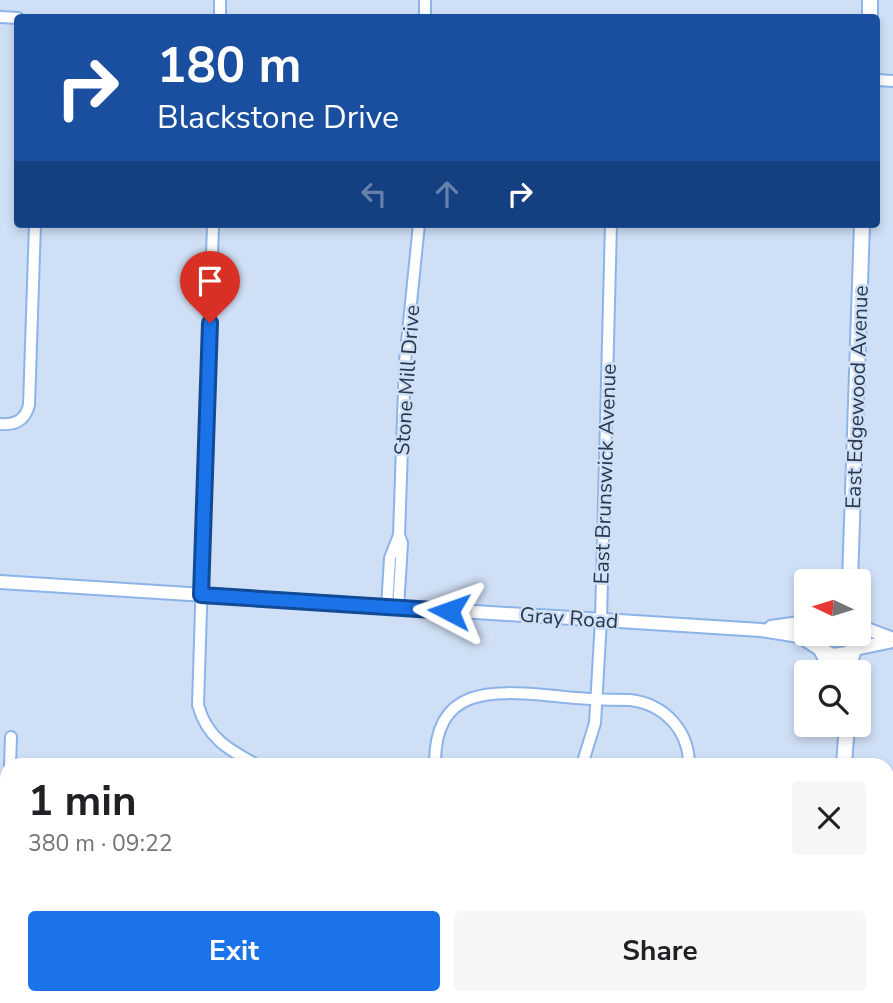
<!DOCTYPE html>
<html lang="en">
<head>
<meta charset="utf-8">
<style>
	body { margin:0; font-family:"Nunito Sans",sans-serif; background:#f6f6f6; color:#202124; height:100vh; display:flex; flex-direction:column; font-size:26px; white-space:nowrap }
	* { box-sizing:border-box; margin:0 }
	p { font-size:23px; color:#757577 }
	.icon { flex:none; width:38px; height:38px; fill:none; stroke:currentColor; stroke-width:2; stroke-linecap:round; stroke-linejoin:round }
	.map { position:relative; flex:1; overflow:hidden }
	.sheet { position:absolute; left:0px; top:758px; width:894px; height:247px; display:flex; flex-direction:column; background:#fff; border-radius:21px 21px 0 0; box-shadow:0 4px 10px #0003 }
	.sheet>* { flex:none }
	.guide { position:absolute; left:14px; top:14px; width:866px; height:214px; border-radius:7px; box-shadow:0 4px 10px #0003; background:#1a4fa0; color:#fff; overflow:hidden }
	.needle { width:46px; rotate:274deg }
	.controls { position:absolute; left:794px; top:569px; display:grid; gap:14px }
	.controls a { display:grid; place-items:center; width:77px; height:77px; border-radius:7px; background:#fff; box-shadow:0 4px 10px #0003; font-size:35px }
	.pin { position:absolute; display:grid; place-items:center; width:60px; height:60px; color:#fff; margin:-72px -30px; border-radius:50% 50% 50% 0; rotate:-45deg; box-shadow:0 0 7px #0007 }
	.pin .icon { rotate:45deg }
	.me { position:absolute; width:77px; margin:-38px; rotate:274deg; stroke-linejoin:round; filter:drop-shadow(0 0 5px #0008) }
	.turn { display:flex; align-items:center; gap:24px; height:147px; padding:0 28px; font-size:32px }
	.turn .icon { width:91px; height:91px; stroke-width:2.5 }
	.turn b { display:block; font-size:49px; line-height:60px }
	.lanes { display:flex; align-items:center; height:66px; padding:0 28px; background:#0003; justify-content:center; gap:35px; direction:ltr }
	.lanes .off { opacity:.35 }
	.round { display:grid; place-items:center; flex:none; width:74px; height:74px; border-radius:7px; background:#f6f6f6 }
	.summary { display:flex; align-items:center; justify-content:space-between; height:119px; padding:0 28px }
	h1 { font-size:42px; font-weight:700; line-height:52px }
	.cta { display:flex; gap:14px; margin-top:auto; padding:14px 28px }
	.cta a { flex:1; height:80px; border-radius:7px; background:#1a73e8; color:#fff; font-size:28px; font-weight:700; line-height:80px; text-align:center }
	.cta a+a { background:#f6f6f6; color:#202124 }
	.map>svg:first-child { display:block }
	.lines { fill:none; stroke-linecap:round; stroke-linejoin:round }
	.minor-casing { stroke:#8cb4e8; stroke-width:14 }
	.tertiary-casing { stroke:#8cb4e8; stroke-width:16 }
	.secondary-casing { stroke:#8cb4e8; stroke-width:18 }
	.minor { stroke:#fff; stroke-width:10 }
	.tertiary { stroke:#fff; stroke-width:12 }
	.secondary { stroke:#fff; stroke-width:14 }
	.route-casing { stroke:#114b97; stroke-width:18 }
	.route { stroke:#1a73e8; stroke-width:12 }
	.labels { text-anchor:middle; stroke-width:5; stroke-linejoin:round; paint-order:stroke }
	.street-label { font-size:21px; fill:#28384d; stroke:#cfdff5 }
</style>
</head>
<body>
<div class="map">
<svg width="893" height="1003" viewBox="0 0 893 1003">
	<rect width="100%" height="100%" fill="#cfdff5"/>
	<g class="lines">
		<defs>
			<path id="minor" d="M0 17 18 18
				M220 18V0
				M425 18V0
				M877 80 893 81
				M213 224 198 705C207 738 229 750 257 765
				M0 424C15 425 25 421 29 405L35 224
				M399 535 405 362 419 224
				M387 607 390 558 399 535 402 543 398 608
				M10 765 11 737
				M435 765C434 683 496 691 555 696 580 699 605 700 630 700 664 704 689 730 689 765
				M582 765 595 723 601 620 611 224
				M2 927 7 824
				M388 1003 391 998
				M527 1003 532 998
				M665 1003 667 998
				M793 1003 794 998
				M856 1003V998"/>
			<path id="tertiary" d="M0 582 761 630 799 636 821 650
				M859 626 893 639
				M771 627 807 622
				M854 649 893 641"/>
			<path id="secondary" d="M870 18V0
				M850 581 862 224
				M817 634 818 644 833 672
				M821 650 832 656 848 654 858 643 859 634
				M847 672 854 649
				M844 765 847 724
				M824 1003V998"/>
		</defs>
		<use href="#minor" class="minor-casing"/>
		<use href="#tertiary" class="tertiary-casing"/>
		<use href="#secondary" class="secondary-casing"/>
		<use href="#minor" class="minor"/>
		<use href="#tertiary" class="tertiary"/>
		<use href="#secondary" class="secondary"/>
	</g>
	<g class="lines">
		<defs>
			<path id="route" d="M210 323 201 595 449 611"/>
		</defs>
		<use href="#route" class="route-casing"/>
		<use href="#route" class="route"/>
	</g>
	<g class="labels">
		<g class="street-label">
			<text transform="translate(407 380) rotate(-86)" y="7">Stone Mill Drive</text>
			<text transform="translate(857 397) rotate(-88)" y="7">East Edgewood Avenue</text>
			<text transform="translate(605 474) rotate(-88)" y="7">East Brunswick Avenue</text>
			<text transform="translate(569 618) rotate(4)" y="7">Gray Road</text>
		</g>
	</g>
</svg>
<div class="controls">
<a><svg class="needle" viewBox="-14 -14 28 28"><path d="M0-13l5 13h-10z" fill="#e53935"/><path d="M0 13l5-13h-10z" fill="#757577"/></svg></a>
<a><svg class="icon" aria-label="search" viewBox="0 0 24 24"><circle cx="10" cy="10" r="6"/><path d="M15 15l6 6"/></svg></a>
</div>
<div class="pin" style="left:210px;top:323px;background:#d93025"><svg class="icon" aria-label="arrive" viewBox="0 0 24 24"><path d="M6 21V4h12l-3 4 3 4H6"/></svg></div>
<svg class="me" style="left:449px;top:611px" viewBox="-20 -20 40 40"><path d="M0-17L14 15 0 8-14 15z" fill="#1a73e8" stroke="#fff" stroke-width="4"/></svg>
<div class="guide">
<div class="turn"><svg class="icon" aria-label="right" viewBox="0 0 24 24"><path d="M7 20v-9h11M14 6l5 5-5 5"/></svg><div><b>180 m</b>Blackstone Drive</div></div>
<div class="lanes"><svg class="icon off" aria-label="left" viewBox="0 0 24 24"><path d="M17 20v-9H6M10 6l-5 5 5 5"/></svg><svg class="icon off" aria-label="ahead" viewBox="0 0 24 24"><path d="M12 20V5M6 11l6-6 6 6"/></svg><svg class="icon" aria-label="right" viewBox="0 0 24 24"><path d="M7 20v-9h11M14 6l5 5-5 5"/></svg></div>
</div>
<section class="sheet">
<div class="summary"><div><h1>1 min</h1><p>380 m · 09:22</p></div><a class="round"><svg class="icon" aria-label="close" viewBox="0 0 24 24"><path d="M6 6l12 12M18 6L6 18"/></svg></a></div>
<div class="cta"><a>Exit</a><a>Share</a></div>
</section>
</div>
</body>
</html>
